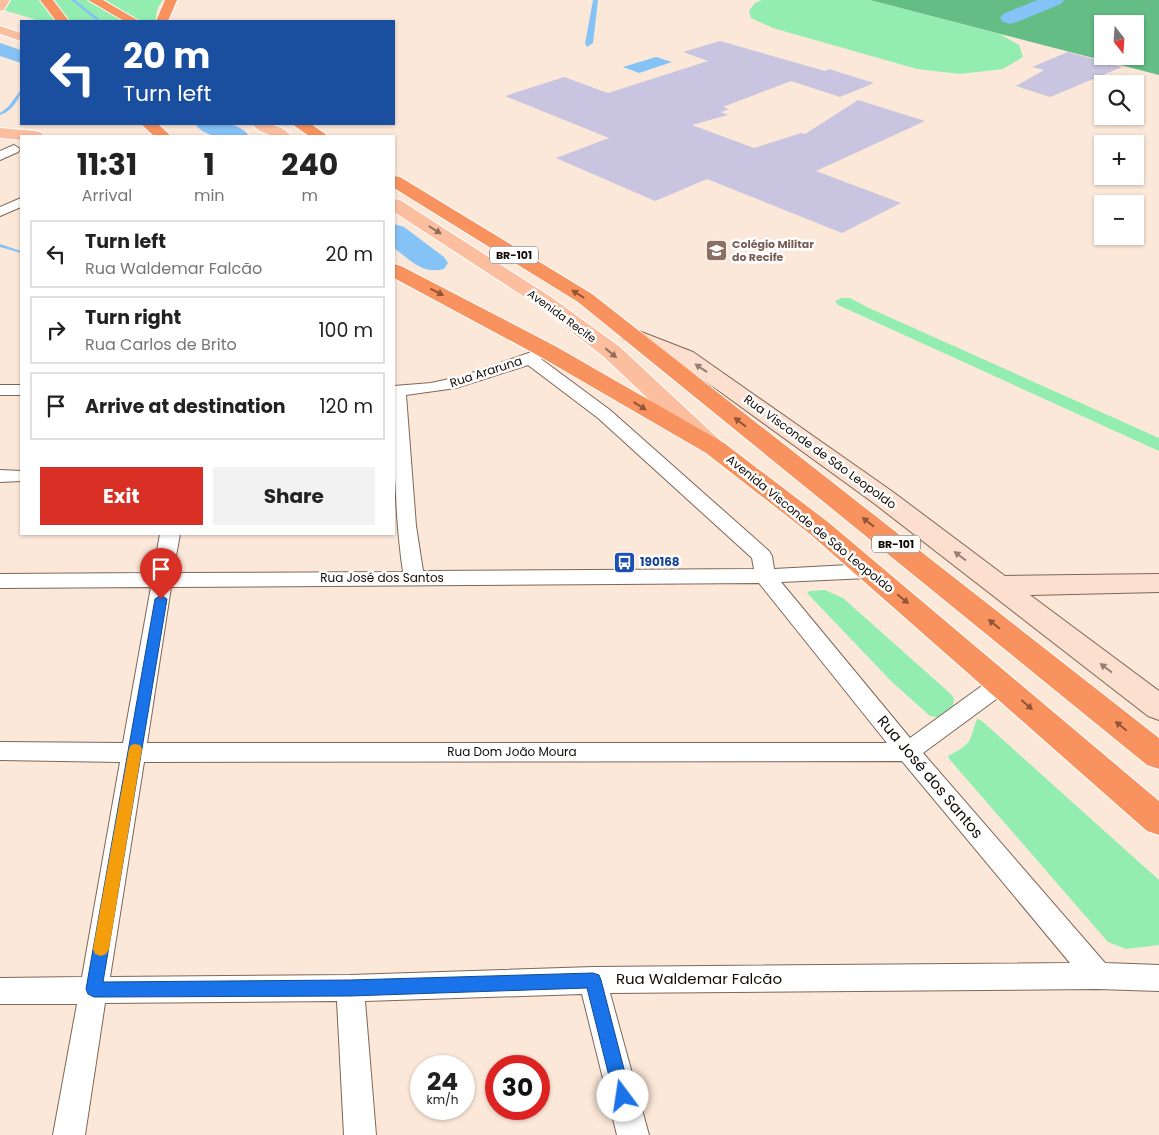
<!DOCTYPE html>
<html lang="en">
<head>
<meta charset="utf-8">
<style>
	body { margin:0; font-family:Poppins,sans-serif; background:#f2f2f2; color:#222; height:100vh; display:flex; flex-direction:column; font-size:19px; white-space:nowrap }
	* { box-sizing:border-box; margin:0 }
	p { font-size:16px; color:#767676 }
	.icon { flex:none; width:28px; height:28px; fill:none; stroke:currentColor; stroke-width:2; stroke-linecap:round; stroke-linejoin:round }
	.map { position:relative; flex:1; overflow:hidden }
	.panel { position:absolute; left:20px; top:135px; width:375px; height:400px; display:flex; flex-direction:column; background:#fff; border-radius:0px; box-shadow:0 1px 4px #0004 }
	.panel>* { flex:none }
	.guide { position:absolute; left:20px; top:20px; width:375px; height:105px; border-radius:0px; box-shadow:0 1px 4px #0004; background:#1a4fa0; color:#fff; overflow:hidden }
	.needle { width:32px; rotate:163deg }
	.buttons { position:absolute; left:1094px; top:15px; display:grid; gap:10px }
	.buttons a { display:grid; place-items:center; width:50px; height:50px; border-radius:0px; background:#fff; box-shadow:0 1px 4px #0004; font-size:25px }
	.speed { position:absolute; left:410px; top:1055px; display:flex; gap:10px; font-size:25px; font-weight:700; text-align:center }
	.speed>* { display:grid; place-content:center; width:65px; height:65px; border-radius:50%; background:#fff; box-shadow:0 1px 4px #0004; line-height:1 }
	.speed small { font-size:12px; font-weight:400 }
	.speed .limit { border:8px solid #d22; background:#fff; color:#111 }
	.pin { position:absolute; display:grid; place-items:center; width:42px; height:42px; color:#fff; margin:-51px -21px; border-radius:50% 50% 50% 0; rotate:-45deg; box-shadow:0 0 5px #0007 }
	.pin .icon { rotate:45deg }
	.me { position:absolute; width:55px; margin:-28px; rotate:346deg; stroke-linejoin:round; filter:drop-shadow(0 0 4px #0008) }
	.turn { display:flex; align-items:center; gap:18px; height:105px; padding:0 20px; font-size:22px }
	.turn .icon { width:65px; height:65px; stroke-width:2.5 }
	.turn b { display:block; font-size:35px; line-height:42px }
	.eta { display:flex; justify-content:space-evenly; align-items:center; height:85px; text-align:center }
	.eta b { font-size:30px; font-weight:700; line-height:35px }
	.action { display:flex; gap:10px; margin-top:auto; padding:10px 20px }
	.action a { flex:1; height:58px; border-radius:0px; background:#d93025; color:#fff; font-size:20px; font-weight:700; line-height:58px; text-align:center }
	.action a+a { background:#f2f2f2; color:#222 }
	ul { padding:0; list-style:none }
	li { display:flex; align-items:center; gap:15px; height:68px; margin:0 10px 8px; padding:0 10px; border:2px solid #e0e0e0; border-radius:0px }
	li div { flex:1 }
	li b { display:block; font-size:19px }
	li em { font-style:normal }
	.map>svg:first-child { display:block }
	.green { fill:#93edb1 }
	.forest { fill:#63bd84; fill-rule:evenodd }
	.water { fill:#85c2f5 }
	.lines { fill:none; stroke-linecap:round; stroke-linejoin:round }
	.stream { fill:#85c2f5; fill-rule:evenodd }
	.river { fill:#85c2f5; fill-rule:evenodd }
	.building { fill:#c9c4df }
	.street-casing { stroke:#7d6757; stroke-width:2 }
	.secondary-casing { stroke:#7d6757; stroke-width:2 }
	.primary-casing { stroke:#fff; stroke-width:2 }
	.highway-casing { stroke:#fff; stroke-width:2 }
	.street { fill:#fff; fill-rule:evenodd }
	.secondary { fill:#fddfcf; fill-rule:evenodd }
	.primary { fill:#fbbe9f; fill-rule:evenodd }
	.highway { fill:#f8935f; fill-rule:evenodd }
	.oneway { fill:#926d5a }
	.oneway2 { fill:#905536 }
	.oneway3 { fill:#937f74 }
	.route { fill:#1a73e8; stroke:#114b97 }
	.slow { fill:#f59e0b }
	.labels { text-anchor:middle; stroke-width:5; stroke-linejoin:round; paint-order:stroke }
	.far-education-label { font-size:11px; font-weight:bold; fill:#785e54; stroke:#fff; text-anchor:start }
	.shield { fill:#fff; stroke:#595450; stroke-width:1 }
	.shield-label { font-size:11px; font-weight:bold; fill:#120a05 }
	.far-street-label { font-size:11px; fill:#120a05; stroke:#fff }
	.street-label { font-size:12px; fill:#120a05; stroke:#fff }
	.transit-label { font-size:12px; font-weight:bold; fill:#164399; stroke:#fff; text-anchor:start }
	.near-street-label { font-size:15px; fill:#120a05; stroke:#fff }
</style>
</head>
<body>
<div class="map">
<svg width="1159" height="1135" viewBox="0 0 1159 1135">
	<rect width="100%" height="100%" fill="#fce8d9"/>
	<path class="green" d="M0 0H163C158 7 155 12 157 21H40L0 9Z
		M762 0H870L1000 34 1019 45 1023 57 1003 69 960 74 917 69 773 28 751 18 749 11 755 3Z
		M841 298H850L869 308 1159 438V451L838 305 835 301Z
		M825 590 843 598 952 695 954 699 952 711 941 718 930 716 892 682 807 593 810 591Z
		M977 719 982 721 1159 880V945L1126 949 1108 942 950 760 948 756C974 742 968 743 977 719Z"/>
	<path class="forest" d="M870 0H1159V75ZM1102 24H1135V56H1102Z"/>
	<path class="water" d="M593 0H598L593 43 587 47 585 44Z
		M656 57 672 62 639 73 623 67Z"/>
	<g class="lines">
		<path class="stream" d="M71 0H75L98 18V20H96Z
			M20 91H21C19 101 10 112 0 115V113L8 107Z
			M0 244 21 251V253L0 247Z"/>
		<path class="river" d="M1037 0H1064L1061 4 1017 22 1010 24 1003 22 1000 18 1003 14Z
			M0 43 21 50V63L0 56Z
			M195 124C212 123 238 120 249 136 232 137 206 140 195 124Z
			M394 224 404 227 444 257 448 263 444 269C423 275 410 260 394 248Z"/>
	</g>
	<path class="building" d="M720 41 825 71 829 69 874 83 840 97 791 81 723 107 729 109 721 112 728 115 692 125 754 148 801 133 805 134 858 100 925 121 816 171 901 203 842 233 707 179 655 201 556 158 609 138 505 96 564 77 608 93 708 61 683 52Z
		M1068 52 1122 67 1050 97 1016 86 1044 70 1032 67Z"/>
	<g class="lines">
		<defs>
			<path id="street" d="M14 145 20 149 18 152 0 160V151Z
				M21 198V207L0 216V207Z
				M540 349 546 351 548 354 541 359 610 410 769 551 772 556 774 569 868 564 875 566 878 571 875 576 868 578 781 582 910 738 994 677 1002 675 1010 677 1013 683 1010 689 923 753 1105 963 1159 965V991L1098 989 610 993 649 1135H617L582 994 365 1001 376 1135H344L337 1001 105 1003 85 1135H53L77 1004H0V978L82 977 120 762 0 760V742L123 743 151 587 0 588V574L153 573 160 534H180L173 573 403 572C394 510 394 449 394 386L431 383 463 376ZM528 365 598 418 752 558 754 569 423 571 416 526 406 395 456 388ZM759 583 887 743H147L171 587ZM902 761 1070 963 593 967 350 975 110 977 144 762Z
				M0 385H21V395H0Z
				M0 470 21 471V481L0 482Z"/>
			<path id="secondary" d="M631 328 693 352 893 492 1005 576 1159 574V592L1030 595 1159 691V720L1148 716 875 504 722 393 677 362 623 339 620 334 623 329Z"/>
			<path id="primary" d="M0 0H10L4 10 0 11Z
				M0 26 21 33V41L0 34Z
				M252 124C265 123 282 124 291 136 278 137 261 136 252 124Z
				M0 128 36 131 42 133 44 136H21V140L0 138Z
				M394 199 400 200 551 297 620 347 721 441 724 446 721 451 712 453 703 451 604 357 537 305 394 212Z"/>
			<path id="highway" d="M40 0H53L69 21H56Z
				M88 0H103L139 21H124Z
				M165 0H177L168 21H156Z
				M141 124H158L171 136H154Z
				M292 124H311L328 136H309Z
				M394 176 400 177 592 294 1159 738V769L1147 765 578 302 394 188Z
				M394 264 401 266 555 346 724 443 828 522 1159 801V835L1147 831 810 534 706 453 539 356 394 278Z"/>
		</defs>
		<use href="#street" class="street-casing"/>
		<use href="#secondary" class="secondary-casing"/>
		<use href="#primary" class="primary-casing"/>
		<use href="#highway" class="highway-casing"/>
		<use href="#street" class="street"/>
		<use href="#secondary" class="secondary"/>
		<use href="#primary" class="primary"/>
		<use href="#highway" class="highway"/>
	</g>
	<defs><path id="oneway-solid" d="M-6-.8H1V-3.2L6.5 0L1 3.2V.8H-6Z" transform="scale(1.25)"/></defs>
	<g class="oneway">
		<use href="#oneway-solid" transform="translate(435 230) rotate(32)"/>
		<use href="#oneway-solid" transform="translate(611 353) rotate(40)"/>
	</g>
	<g class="oneway2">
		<use href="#oneway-solid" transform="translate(437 292) rotate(27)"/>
		<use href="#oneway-solid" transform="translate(578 294) rotate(-148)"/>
		<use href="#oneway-solid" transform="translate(640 406) rotate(31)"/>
		<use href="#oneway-solid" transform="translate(740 422) rotate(-142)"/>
		<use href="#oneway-solid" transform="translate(868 522) rotate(-142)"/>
		<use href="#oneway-solid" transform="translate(903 599) rotate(39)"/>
		<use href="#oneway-solid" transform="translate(994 624) rotate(-141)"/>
		<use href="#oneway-solid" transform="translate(1027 705) rotate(41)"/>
		<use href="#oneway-solid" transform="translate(1121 726) rotate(-141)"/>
	</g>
	<g class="oneway3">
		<use href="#oneway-solid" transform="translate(701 368) rotate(-146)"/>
		<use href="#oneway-solid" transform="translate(960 556) rotate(-143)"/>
		<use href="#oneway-solid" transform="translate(1106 668) rotate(-143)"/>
	</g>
	<path class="route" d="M161 595 167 599 103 982 350 980 593 973 599 975 601 980 631 1096 629 1102 623 1105 617 1102 614 1096 587 988 350 996 94 997 88 994 86 989 155 599Z"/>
	<path class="slow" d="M135 744 140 745 142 749 109 949 106 954 101 956 95 954 93 949 129 749 131 745Z"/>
	<defs>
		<symbol id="school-square" viewBox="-11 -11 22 22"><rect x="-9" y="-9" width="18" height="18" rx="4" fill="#8d6e63" stroke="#fff"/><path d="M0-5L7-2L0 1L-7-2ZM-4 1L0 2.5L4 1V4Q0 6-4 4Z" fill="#fff"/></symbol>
		<symbol id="bus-square" viewBox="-11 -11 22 22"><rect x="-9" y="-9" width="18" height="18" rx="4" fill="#1a4fb4" stroke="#fff"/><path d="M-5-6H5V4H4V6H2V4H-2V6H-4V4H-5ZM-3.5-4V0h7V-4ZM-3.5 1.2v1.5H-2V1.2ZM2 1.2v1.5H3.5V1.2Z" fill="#fff"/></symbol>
	</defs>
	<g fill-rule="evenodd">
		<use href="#school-square" x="704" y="238" width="25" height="25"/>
		<use href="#bus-square" x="612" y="550" width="25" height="25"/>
	</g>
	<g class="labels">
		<g class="far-education-label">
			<text x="732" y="248">Colégio Militar<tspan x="732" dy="13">do Recife</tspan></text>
		</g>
		<g class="shield">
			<rect x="490" y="246.5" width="48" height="17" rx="4"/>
			<rect x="872" y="535.5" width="48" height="17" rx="4"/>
		</g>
		<g class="shield-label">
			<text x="514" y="259">BR-101</text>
			<text x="896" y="548">BR-101</text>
		</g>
		<g class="far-street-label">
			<text transform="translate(562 316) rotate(36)" y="4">Avenida Recife</text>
		</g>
		<g class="street-label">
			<text transform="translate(486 372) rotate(-18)" y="4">Rua Araruna</text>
			<text transform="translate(820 452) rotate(36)" y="4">Rua Visconde de São Leopoldo</text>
			<text transform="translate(810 524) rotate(39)" y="4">Avenida Visconde de São Leopoldo</text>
			<text x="382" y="582">Rua José dos Santos</text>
			<text x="512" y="756">Rua Dom João Moura</text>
		</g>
		<g class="transit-label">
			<text x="640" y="566">190168</text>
		</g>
		<g class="near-street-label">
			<text transform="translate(930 777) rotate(50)" y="5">Rua José dos Santos</text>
			<text x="699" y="984">Rua Waldemar Falcão</text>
		</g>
	</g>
</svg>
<div class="buttons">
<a><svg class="needle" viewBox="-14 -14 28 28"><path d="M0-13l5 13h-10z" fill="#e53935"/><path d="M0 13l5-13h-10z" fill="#767676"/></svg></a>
<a><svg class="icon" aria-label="search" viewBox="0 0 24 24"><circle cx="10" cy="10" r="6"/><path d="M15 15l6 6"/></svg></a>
<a>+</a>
<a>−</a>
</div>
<div class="speed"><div>24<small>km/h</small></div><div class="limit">30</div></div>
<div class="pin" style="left:161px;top:599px;background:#d93025"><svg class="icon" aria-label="arrive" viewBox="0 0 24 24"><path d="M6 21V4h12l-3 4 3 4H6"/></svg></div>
<svg class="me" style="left:623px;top:1096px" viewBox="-20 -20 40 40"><circle r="19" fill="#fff"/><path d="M0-13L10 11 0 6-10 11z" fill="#1a73e8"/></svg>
<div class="guide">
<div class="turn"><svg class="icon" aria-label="left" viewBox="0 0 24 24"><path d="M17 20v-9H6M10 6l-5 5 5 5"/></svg><div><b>20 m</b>Turn left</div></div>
</div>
<section class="panel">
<div class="eta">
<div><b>11:31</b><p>Arrival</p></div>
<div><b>1</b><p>min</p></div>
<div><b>240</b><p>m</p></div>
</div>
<ul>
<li><svg class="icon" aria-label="left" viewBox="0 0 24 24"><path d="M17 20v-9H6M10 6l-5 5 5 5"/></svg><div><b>Turn left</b><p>Rua Waldemar Falcão</p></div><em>20 m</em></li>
<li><svg class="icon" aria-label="right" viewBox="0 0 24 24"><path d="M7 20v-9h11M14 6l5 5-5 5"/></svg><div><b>Turn right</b><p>Rua Carlos de Brito</p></div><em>100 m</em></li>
<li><svg class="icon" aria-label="arrive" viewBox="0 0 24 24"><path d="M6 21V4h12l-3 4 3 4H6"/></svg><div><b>Arrive at destination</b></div><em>120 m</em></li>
</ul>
<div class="action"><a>Exit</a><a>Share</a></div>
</section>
</div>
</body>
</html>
